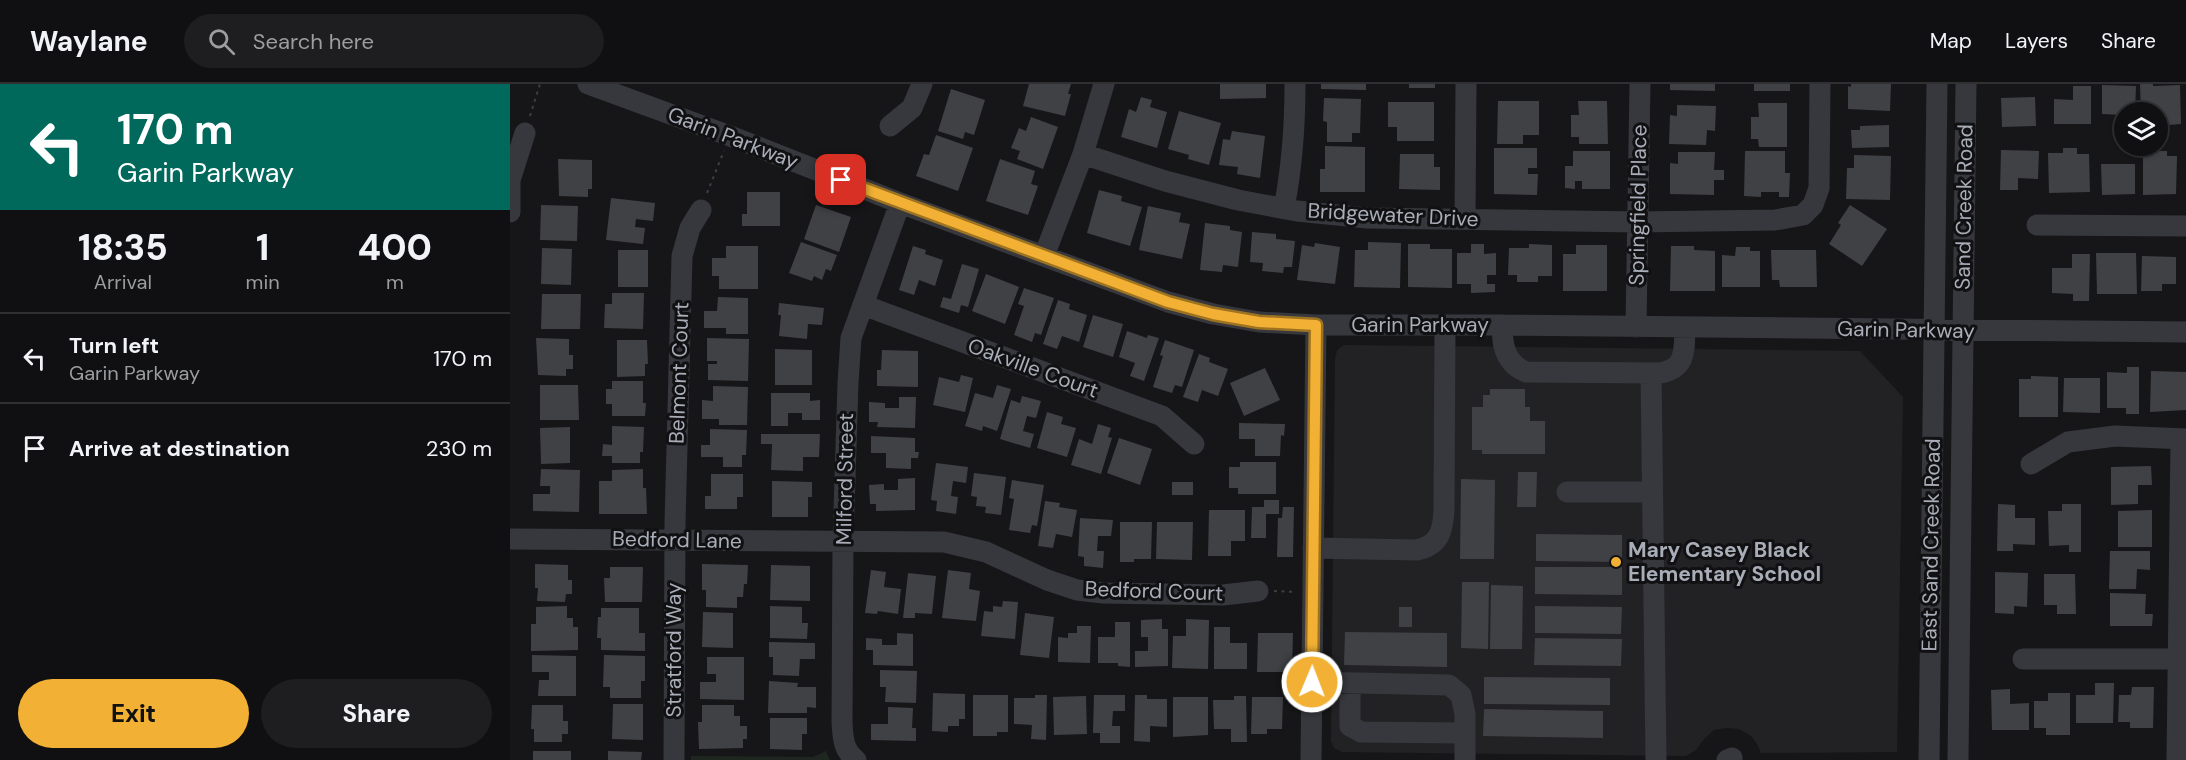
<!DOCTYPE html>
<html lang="en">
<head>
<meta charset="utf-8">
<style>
	body { margin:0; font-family:"DM Sans",sans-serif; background:#1e1e20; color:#f1f3f6; height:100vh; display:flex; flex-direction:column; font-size:22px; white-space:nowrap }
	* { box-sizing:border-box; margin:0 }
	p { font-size:20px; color:#9c9d9f }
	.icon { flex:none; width:33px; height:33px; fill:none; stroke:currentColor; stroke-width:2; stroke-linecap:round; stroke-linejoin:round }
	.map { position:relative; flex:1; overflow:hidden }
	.panel { display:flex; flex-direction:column; background:#101012; width:510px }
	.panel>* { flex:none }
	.top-card { background:#00695c; color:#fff; overflow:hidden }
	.controls { position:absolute; left:1604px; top:18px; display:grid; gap:12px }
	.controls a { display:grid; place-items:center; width:54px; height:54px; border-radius:50%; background:#101012; box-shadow:0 2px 4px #0004,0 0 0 2px #303032; font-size:30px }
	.pin { position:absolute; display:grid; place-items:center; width:51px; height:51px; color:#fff; margin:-26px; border-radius:12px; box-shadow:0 3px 9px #0006 }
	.me { position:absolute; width:66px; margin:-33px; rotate:1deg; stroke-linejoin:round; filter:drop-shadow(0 0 4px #0008) }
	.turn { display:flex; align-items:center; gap:21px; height:126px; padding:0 18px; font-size:27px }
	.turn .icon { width:78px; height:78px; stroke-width:2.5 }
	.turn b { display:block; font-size:42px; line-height:51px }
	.eta { display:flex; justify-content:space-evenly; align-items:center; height:102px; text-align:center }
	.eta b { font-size:36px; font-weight:800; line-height:42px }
	.action { display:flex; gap:12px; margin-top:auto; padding:12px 18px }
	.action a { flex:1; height:69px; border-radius:36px; background:#f2b134; color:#111; font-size:24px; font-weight:800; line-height:69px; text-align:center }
	.action a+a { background:#1e1e20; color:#f1f3f6 }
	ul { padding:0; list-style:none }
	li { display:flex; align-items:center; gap:18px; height:90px; padding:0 18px; border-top:2px solid #303032 }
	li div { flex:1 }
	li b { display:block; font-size:22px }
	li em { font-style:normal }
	header { display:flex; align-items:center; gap:36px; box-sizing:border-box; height:84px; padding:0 30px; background:#101012; border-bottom:2px solid #303032 }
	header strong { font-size:28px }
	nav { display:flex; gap:33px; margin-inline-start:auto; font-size:21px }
	.search { width:420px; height:54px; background:#1e1e20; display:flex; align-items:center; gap:15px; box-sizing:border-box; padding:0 21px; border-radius:33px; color:#9c9d9f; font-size:22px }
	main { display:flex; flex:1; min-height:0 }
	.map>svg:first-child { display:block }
	.built { fill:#222225 }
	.green { fill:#1e261f }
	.building { fill:#404145 }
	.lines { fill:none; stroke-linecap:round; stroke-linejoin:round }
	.path { stroke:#3d3f44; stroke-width:2; stroke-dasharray:3 4.5; stroke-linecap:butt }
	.minor { stroke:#37383d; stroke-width:21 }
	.route-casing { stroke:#9d7322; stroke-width:15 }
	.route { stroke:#f2b134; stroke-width:10 }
	.poi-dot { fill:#f2b134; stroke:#111113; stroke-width:2 }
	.labels { text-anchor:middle; stroke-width:6; stroke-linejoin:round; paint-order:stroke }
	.street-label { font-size:21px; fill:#a8adb8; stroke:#111113 }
	.poi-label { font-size:21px; font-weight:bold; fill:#a8adb8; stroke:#111113; text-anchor:start }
</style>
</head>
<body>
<header>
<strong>Waylane</strong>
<div class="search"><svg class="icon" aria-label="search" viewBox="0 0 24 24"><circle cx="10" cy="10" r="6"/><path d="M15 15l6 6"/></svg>Search here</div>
<nav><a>Map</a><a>Layers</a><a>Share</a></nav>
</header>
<main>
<section class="panel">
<div class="top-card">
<div class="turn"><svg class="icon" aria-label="left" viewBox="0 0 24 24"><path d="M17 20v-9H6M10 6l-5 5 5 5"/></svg><div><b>170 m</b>Garin Parkway</div></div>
</div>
<div class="eta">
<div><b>18:35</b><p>Arrival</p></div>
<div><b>1</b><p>min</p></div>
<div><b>400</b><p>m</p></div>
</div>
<ul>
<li><svg class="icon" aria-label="left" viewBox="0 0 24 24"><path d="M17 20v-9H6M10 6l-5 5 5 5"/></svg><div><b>Turn left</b><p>Garin Parkway</p></div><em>170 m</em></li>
<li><svg class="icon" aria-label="arrive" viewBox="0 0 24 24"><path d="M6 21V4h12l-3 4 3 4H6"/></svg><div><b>Arrive at destination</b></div><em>230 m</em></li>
</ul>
<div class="action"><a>Exit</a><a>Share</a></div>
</section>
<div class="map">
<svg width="1676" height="676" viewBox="0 0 1676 676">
	<rect width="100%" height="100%" fill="#161618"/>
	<path class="built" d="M834 261 1350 267 1393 313 1387 668 1251 669 1247 660 1241 652 1229 645 1216 644 1204 646 1194 655 1186 666 1176 672 832 668 824 664 821 657 825 275 827 266Z"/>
	<path class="green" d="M316 667 320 676H181V672L303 673Z"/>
	<path class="building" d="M519 0H561L558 10H561L555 32 513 22Z
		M710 0H756V14L710 15Z
		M811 0H856V6L811 5Z
		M899 0H925V4H899Z
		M1160 0H1205V7L1160 6Z
		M1244 0H1280V7H1244Z
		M1341 0H1381L1380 27 1338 25V2L1341 3Z
		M1630 0H1643V2L1670 1 1671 40 1647 42V28H1631Z
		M1592 1 1626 2 1625 28H1614V31L1592 30Z
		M1563 2H1581V40H1544V15L1563 16Z
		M441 5 475 16 464 51 455 48 453 55 428 47Z
		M631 13 642 16 640 23 657 28 647 64 611 53 619 25 626 28Z
		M1525 13 1526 42 1492 43 1491 14Z
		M814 14 851 15 850 49H842V58H817V38L813 37Z
		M988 17H1029V51H1013V60H987Z
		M1068 17H1097L1098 60H1069V53H1061V31H1069Z
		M878 18H924V57H887V43H878Z
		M1248 19H1277V63H1249L1248 55H1241V33H1249Z
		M1167 21 1206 22 1205 47 1197 46 1196 61 1159 60 1160 31 1167 32Z
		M669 27 711 39 699 81 678 75 679 71 658 65Z
		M521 33 548 43 533 85 507 75 510 67 501 64 509 44 516 47Z
		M1379 41V63L1342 64 1341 46H1350V42Z
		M722 47 755 52 750 94 727 90 728 83 709 81 713 55 720 56Z
		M426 51 463 64 448 107 406 92 414 70 419 71Z
		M815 62 855 63V108H810V85H815Z
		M984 64H1027V84H1018V90H1028L1027 111 984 110Z
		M1553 64H1567V70H1579L1580 108 1539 109 1538 69H1553Z
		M1491 66 1529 67 1528 95 1508 94V106H1490Z
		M1063 67H1100V105H1072V97H1065V105L1055 104V82H1063Z
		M1235 67H1275V89H1280L1279 113H1269V108H1251V113L1234 112Z
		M1633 67H1657V72H1667L1666 110 1633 111Z
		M1168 68H1205L1204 86H1214V96H1204V111L1160 110V79L1168 80Z
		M890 70H924V83H930V106L889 105Z
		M1344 71 1381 72 1380 116 1336 115 1337 84H1344Z
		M48 75 82 76V105H78V113L49 112Z
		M490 75 525 87 521 100 528 102 518 131 476 117Z
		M1591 80H1625V110L1592 111Z
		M589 106 612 112 611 117 632 123 620 162 577 149Z
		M237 108H270V142H232V130H237Z
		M101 114 145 119 143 137 126 135 125 143 135 144 133 160 96 156Z
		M31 121 68 122 67 157 30 156Z
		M306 121 341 133 329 168 294 155Z
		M1340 121 1377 145 1352 182 1319 160 1331 141 1328 139Z
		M638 122 671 129 669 138 680 140 672 175 629 166Z
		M695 139 720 142V146L732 148 728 183 713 181 712 188 690 186Z
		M742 148 766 150V155L785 157 782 183H774L773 189 752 187 753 179 740 178Z
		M291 158 327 171 321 187 316 185 312 196 304 192 302 197 279 189Z
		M858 158 891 159 890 204 844 203 845 166H858Z
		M805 159 830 163 825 200 787 196 792 161 804 163Z
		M898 160H920V165H942V204L898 203Z
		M961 160H974V170L986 169V191H977V200H985V208L961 209V200H947V169H961Z
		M1019 160 1042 161V192H1028V198H1007V191H998L999 164H1019Z
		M1066 161H1097V207H1053V170H1066Z
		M216 162H248V205H209V192H202V174H216Z
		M403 162 416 166 415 170 433 176 425 202 409 196 404 211 389 206Z
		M1161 162H1184V166L1205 167V207H1160Z
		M1226 163H1240V167H1250V203H1212V171L1225 172Z
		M32 164 62 165 61 201 31 200Z
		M108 166H138V203H108Z
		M1261 166H1306L1307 203H1270L1269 196H1262Z
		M1586 169H1626L1627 210H1587Z
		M1562 170H1580L1579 217H1563V210L1542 209V184H1562Z
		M1632 172 1666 173V200H1652V207H1631Z
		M452 180 469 185 458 223 451 221 449 229 430 223 433 213 441 215Z
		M476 190 509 203 495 240 462 227Z
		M514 204 544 214 531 251 525 249 522 258 504 251 514 222 508 220Z
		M102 209H134L133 245 94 244 95 220H102Z
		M32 210H71L70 245H31Z
		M208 213 238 214V250H216V244H194V227H207Z
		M548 216 560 220 559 225 577 231 569 258 552 252 547 265 533 260Z
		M269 219 314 224 312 241 298 240 297 255 269 252 271 231H268Z
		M583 231 613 240 603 273 573 263Z
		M617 247 637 254 638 251 649 254 634 297 620 292 625 279 609 273Z
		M26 254 59 255V271H63V285H56V292L28 291Z
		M197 254 239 255 238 297 198 296V280H207V277H197Z
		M107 256H137L138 280H135V292L107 293Z
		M655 256 684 266 672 303 665 301 662 309 643 303 653 272 650 271Z
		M265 265 302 266V301H265Z
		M372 266 408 267V303L367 302V286H371Z
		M689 270 700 274 699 278 718 285 708 312 692 306 688 318 673 313Z
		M1617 283H1629V330H1616V324H1597V288L1617 289Z
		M755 284 770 316 734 332 720 299Z
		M1641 287 1676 288V326L1640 328Z
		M451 291 463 294 455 328 423 321 429 293 449 298Z
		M1521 292 1548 293V333H1509V295H1521Z
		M1554 294H1590V329L1553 328Z
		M102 297H133V319H136L135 332H102V320H96V305H102Z
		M30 301H68L69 336H30Z
		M487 301 501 305 487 347 473 342 472 347 455 342 465 309 483 314Z
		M203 302 238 303 237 341H209V335H192V316L203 317Z
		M980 305H1015V323H1020V337H1035V370H972V366H962V323H973V311H980Z
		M261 309H300V317L310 316V336H292V329H278V342H261Z
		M512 312 531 317 526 334 517 332 513 347 524 350 520 364 490 355 501 316 510 319Z
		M389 313H406L405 344 367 343 368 338H359V318L375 319V324H389Z
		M537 328 553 333 551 340 566 344 557 373 527 364Z
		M729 339 775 340 774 352 771 351 770 372H745V355H729Z
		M588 340 601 344 598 353 602 354 591 390 561 381 569 355 582 360Z
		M102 342 134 343 133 368H130V379H102V372H92L93 360 102 361Z
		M60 343V379L31 380 30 344Z
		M200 345 237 346 236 371H232V383H213V373H191V361H200Z
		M251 350H310L309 373H293V387L261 386 262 360H251Z
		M361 352 405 354V368H409L408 374H401V385L376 384V369H361Z
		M609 354 642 365 630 401 597 389Z
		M730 378H766V410H728V404H719V383H730Z
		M426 379 458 383 456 399 443 397 441 412 448 413 446 430 426 427 427 417 421 416Z
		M1641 382 1642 401H1628V420L1601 421V383Z
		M31 385 70 386 69 428 23 427V410H40V402H30Z
		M133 385V404H136L137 430H89V397H102V386Z
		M1008 388H1027L1026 423H1007Z
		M464 389 496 393 491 431 475 429 476 423 466 422 467 413 461 412Z
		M201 390H233V413H227V425H195V412H201Z
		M405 394V426L366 427V420H360L359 401 374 400V406H388V395Z
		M951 395 985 396 984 475H950Z
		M502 396 534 401 527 442 522 441 520 449 499 446 504 415 499 414Z
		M262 397 302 398V413H298V433H262Z
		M662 398H683V411H662Z
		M754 416H769V430H756V454H741L742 423H754Z
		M535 417 550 419 549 423 567 426 562 453 546 450 543 464 528 462Z
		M1488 420 1505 421V434H1525V461L1503 460V467H1487Z
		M1552 420H1571V468H1559V461L1539 462 1538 427H1552Z
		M773 423H784L783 473H767L768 434H772Z
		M699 426H735V457H721V472H698Z
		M1642 426V463H1608V427Z
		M570 434 603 436 601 452H588L587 467H594L593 484 574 482V473L568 472Z
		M610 438H642L641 475H624V478H610Z
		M647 438H683L682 476 646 475Z
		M1026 450 1112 451V478L1026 477Z
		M1600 467H1640V486L1627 485 1626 505H1599Z
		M25 480 58 481V496H62V510H56L55 518 27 517 28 504H25Z
		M192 480 238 481 237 500H234L233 513H227V524L196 523V506H192Z
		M261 481 300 482V517L260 516Z
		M100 483H133L132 518H95L94 494H100Z
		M1025 483H1112V511L1025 510Z
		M361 486 376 488 374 503 391 505 388 530 368 527 367 530 355 529Z
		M438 486 461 489 459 505 470 507 466 537 432 534Z
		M1485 488 1518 489 1517 523 1504 522V530L1485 529Z
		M398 489 426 492 422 530 405 529V534H393Z
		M1534 490H1565L1566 530H1547V521H1534Z
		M952 498H979L978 565 951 564Z
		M981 501 1013 502 1012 565H980Z
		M1600 509 1636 510 1635 530H1643L1642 542H1600Z
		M493 517 508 518 505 555 471 552 474 527 483 528V522L492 523Z
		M57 522V534H63V543H68V566L21 567V540H26V523Z
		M260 522 292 523V539H298L297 555 260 554Z
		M1025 522 1112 523 1111 550 1025 549Z
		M889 523H902V543H889Z
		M91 524H129V549H135V567L91 566V554H87L88 533H91Z
		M193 528 223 529V564L192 563Z
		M515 529 544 533 539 574 510 571Z
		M652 535V545H658V582L625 583V567H638V553H631V536Z
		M676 535 699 536 698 585 662 584 663 552H676Z
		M605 538H620V583L608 582V579H588V553H605Z
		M567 542H581L580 579 548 578V553L558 554V549H567Z
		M704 543H720V559H737V585H704Z
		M835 548 937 549V583L834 581Z
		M387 549 403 550V582L363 581V566H356V554L372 555V561H387Z
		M748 549H783L782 588H747Z
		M1025 554 1112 555 1111 582 1024 581Z
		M259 558 305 559V575H290L289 592 263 591V573H259Z
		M22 571 66 572V612H28L29 596H39V588H22Z
		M94 571 135 572V597H131V614H100V603H93Z
		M197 573H234V616L190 615V598H206V590H197Z
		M370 586 407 587 406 619 375 618 376 603H370Z
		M974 593 1100 594V621L974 620Z
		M259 597 288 599 287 603H306V624L297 623V629H258Z
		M1585 599H1604L1603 639H1566V611H1585Z
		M1622 603H1644L1643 644H1620V638H1608L1609 611H1621Z
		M1500 605V620L1519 619V646H1482L1481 606Z
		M423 609 455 610V635H449V642H438V648L422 647Z
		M1538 609H1560V651H1536V644H1524V617H1538Z
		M463 611H498V648H487V652H463Z
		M525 611H537L536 656 521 655 522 641 504 640V614H525Z
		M584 611H615V627H603L602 642H610V659H590V649H583Z
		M625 611H637V615H657V643L640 642V658L624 657Z
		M576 612 577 650 544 651 543 613Z
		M724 612H736L737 658H721V645H704L703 616H724Z
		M663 613H698V651L663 653Z
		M742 613H773L772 645H757V650H741Z
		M103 620H133V656L102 655Z
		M22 621H53V637H58V650H52V658H24V645H21Z
		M192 621H224V632H230V642H237V655H233V664L189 665 188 638H192Z
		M378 623 403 624 402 644H406V657L361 656V640H378Z
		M974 625 1093 627V654L973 652Z
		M260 634H297V650H292V666L260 665Z
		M23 667H61V676H23Z
		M98 667 132 668 131 676H98Z"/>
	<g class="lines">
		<path class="path" d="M20 32 30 0
			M197 109 214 67
			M764 507 785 508"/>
		<path class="minor" d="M78 0 220 52 390 119 658 218 703 230 749 238 806 241H993L1676 248
			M380 42 402 24 412 0
			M573 70 655 97 728 116 787 127 857 134 1128 138 1265 136 1293 131 1303 121 1309 104 1310 0
			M774 124C782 83 785 43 785 0
			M0 128V96L15 49
			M955 135 956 0
			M1527 141 1676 142
			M534 172 573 70 594 0
			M353 221 652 332 684 360
			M993 241C991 261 996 280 1016 288L1150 289C1177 284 1174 266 1175 243
			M1126 243 1130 0
			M1141 289 1146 676
			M1521 380 1558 358 1605 352 1676 355
			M1057 408H1141
			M0 455 434 458 476 468 537 496 567 506 593 509 713 511 748 507
			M803 464 907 466C930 461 933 446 934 426L935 243
			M1513 575H1668
			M802 598 939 601 951 611 955 630V676
			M840 599V642L851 648 955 649
			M164 676 165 439 172 172 180 144 191 126
			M346 676C333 666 333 654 332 638L333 458 338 299 341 254 390 119
			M801 676 806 241
			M1217 676 1222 674
			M1419 676 1427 0
			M1448 676 1456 0
			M1667 676 1671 355"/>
	</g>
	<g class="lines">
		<defs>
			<path id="route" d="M331 96 658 218 703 230 749 238 806 241 802 598"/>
		</defs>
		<use href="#route" class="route-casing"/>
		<use href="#route" class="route"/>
	</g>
	<circle class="poi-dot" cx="1106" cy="478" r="6"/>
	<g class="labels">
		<g class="street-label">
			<text transform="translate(223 54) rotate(21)" y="7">Garin Parkway</text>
			<text transform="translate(1128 121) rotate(-89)" y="7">Springfield Place</text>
			<text transform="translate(1454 123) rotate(-89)" y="7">Sand Creek Road</text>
			<text transform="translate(883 131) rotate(3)" y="7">Bridgewater Drive</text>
			<text x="910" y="248">Garin Parkway</text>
			<text transform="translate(1396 246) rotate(1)" y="7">Garin Parkway</text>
			<text transform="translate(523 284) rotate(20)" y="7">Oakville Court</text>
			<text transform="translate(169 289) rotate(-88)" y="7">Belmont Court</text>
			<text transform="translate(335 395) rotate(-89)" y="7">Milford Street</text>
			<text transform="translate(167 456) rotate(1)" y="7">Bedford Lane</text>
			<text transform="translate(1421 461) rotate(-89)" y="7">East Sand Creek Road</text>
			<text transform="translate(644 507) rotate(2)" y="7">Bedford Court</text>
			<text transform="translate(164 566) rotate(-90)" y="7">Stratford Way</text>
		</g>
		<g class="poi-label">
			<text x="1118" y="473">Mary Casey Black<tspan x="1118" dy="24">Elementary School</tspan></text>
		</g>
	</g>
</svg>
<div class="controls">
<a><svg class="icon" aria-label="layers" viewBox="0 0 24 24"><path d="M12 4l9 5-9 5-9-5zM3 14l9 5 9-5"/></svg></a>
</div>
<div class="pin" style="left:331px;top:96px;background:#d93025"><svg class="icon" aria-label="arrive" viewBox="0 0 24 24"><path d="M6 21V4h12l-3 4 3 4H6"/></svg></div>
<svg class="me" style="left:802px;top:598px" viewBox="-20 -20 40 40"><circle r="17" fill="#f2b134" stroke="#fff" stroke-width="3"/><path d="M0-11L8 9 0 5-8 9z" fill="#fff"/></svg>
</div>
</main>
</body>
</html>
